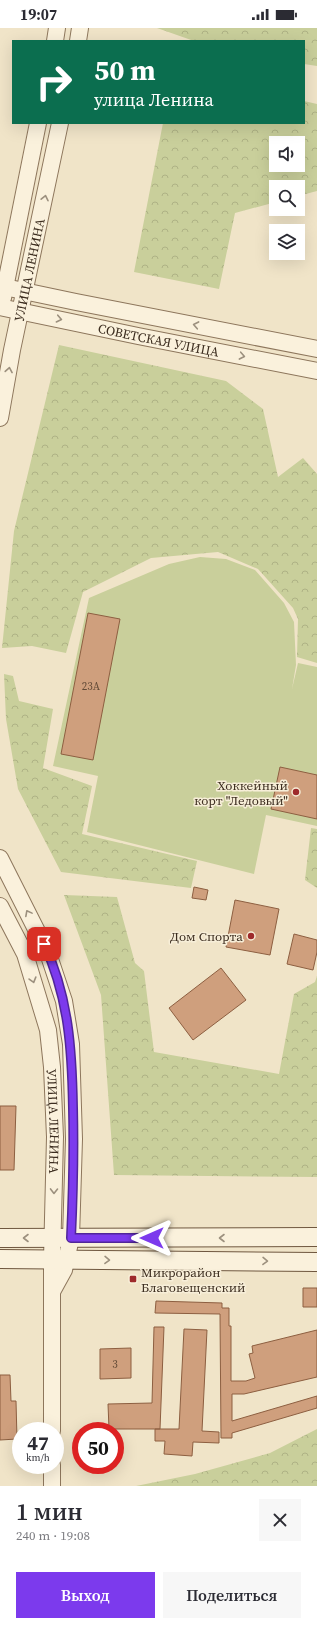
<!DOCTYPE html>
<html lang="ru">
<head>
<meta charset="utf-8">
<style>
	body { margin:0; font-family:"Source Serif 4",serif; background:#f7f7f7; color:#2b2b33; height:100vh; display:flex; flex-direction:column; font-size:15px; white-space:nowrap }
	* { box-sizing:border-box; margin:0 }
	p { font-size:13px; color:#7c7c81 }
	.icon { flex:none; width:22px; height:22px; fill:none; stroke:currentColor; stroke-width:2; stroke-linecap:round; stroke-linejoin:round }
	.map { position:relative; height:1458px; overflow:hidden }
	.details { display:flex; flex-direction:column; background:#fff; flex:1 }
	.details>* { flex:none }
	.guide { position:absolute; left:12px; top:12px; width:293px; height:84px; border-radius:0px; box-shadow:0 4px 16px #0002; background:#0b6e4f; color:#fff; overflow:hidden }
	.fabs { position:absolute; left:269px; top:108px; display:grid; gap:8px }
	.fabs a { display:grid; place-items:center; width:36px; height:36px; border-radius:0px; background:#fff; box-shadow:0 4px 16px #0002; font-size:20px }
	.speed { position:absolute; left:12px; top:1394px; display:flex; gap:8px; font-size:20px; font-weight:700; text-align:center }
	.speed>* { display:grid; place-content:center; width:52px; height:52px; border-radius:50%; background:#fff; box-shadow:0 4px 16px #0002; line-height:1 }
	.speed small { font-size:10px; font-weight:400 }
	.speed .limit { border:6px solid #d22; background:#fff; color:#111 }
	.pin { position:absolute; display:grid; place-items:center; width:34px; height:34px; color:#fff; margin:-17px; border-radius:8px; box-shadow:0 2px 6px #0006 }
	.me { position:absolute; width:44px; margin:-22px; rotate:270deg; stroke-linejoin:round; filter:drop-shadow(0 0 3px #0008) }
	.turn { display:flex; align-items:center; gap:14px; height:84px; padding:0 16px; font-size:18px }
	.turn .icon { width:52px; height:52px; stroke-width:2.5 }
	.turn b { display:block; font-size:28px; line-height:34px }
	.round { display:grid; place-items:center; flex:none; width:42px; height:42px; border-radius:0px; background:#f7f7f7 }
	.headline { display:flex; align-items:center; justify-content:space-between; height:68px; padding:0 16px }
	h1 { font-size:24px; font-weight:600; line-height:30px }
	.button { display:flex; gap:8px; margin-top:auto; padding:8px 16px }
	.button a { flex:1; height:46px; border-radius:0px; background:#7c3aed; color:#fff; font-size:16px; font-weight:600; line-height:46px; text-align:center }
	.button a+a { background:#f7f7f7; color:#2b2b33 }
	.status { display:flex; justify-content:space-between; align-items:center; height:28px; padding:0 20px; background:#fff; direction:ltr }
	.status svg { height:11px; fill:currentColor }
	.map>svg:first-child { display:block }
	.forest { fill:url(#forest-crowns); fill-rule:evenodd }
	.pitch { fill:#c9cf9b }
	.building { fill:#cf9f7d; stroke:#8d5f41 }
	.lines { fill:none; stroke-linecap:round; stroke-linejoin:round }
	.tertiary-casing { stroke:#8d765c; stroke-width:18 }
	.secondary-casing { stroke:#6f573f; stroke-width:20 }
	.tertiary { stroke:#faf1dc; stroke-width:16 }
	.secondary { stroke:#faf1dc; stroke-width:18 }
	.oneway { stroke:#9c907e }
	.route-casing { stroke:#51269a; stroke-width:10 }
	.route { stroke:#7c3aed; stroke-width:7 }
	.poi-dot { fill:#9e2a2b; stroke:#f7eed8; stroke-width:1.5 }
	.labels { text-anchor:middle; stroke-width:3; stroke-linejoin:round; paint-order:stroke }
	.number-label { font-size:11px; fill:#624a37 }
	.street-label { font-size:13px; fill:#3d2e20; stroke:#f7eed8 }
	.poi-label { font-size:13px; fill:#3d2e20; stroke:#f7eed8; text-anchor:end }
</style>
</head>
<body>
<div class="status"><b>19:07</b><svg viewBox="0 0 49 12"><path d="M0 12V9h3v3zM5 12V6h3v6zM10 12V3h3v9zM15 12V0h3v12zM26 1h20v11H26zM47 4h2v5h-2z"/></svg></div>
<div class="map">
<svg width="317" height="1458" viewBox="0 0 317 1458">
	<defs>
		<pattern id="forest-crowns" width="20" height="18" patternUnits="userSpaceOnUse"><rect width="20" height="18" fill="#c9cf9b"/><path d="M2 6a3 3 0 1 1 6 0M12 15a3 3 0 1 1 6 0" fill="none" stroke="#aeb285"/></pattern>
	</defs>
	<rect width="100%" height="100%" fill="#f0e4c8"/>
	<path class="forest" d="M157 0H317V38L304 36V13H194Z
		M304 73 317 76V163L298 168V159H276V174L235 185 219 261 134 244 163 95H304ZM276 115H298V137H276Z
		M59 317 226 353 263 381 278 449 303 430 317 446V635L297 629 298 591 293 580 258 541 218 524 151 530 83 564 66 625 32 618 2 620 14 503Z
		M4 646 13 648 19 673 53 681 43 740 92 758 82 806 197 833 191 860 61 844 18 761 6 691Z
		M311 800 317 801V860L305 852Z
		M64 867 117 869 135 935 144 943 154 1024 279 1046 294 966 315 954 317 948V1149L114 1147 101 967Z
		M317 1401V1458H136L195 1446 270 1425Z"/>
	<path class="pitch" d="M200 529 226 531 255 542 284 575 294 594 296 637 292 661 298 635 317 639V798L266 787 254 846 87 804 98 748 53 738 89 570 169 536Z"/>
	<path class="building" d="M88 585 120 591 93 732 61 726Z
		M280 739 317 747V791L271 781Z
		M194 859 208 862 206 872 192 870Z
		M235 872 279 881 270 927 226 919Z
		M294 906 317 912V924L313 942 287 936Z
		M221 940 246 972 193 1012 169 980Z
		M0 1078H16L14 1142H0Z
		M303 1260H317V1279H303Z
		M156 1273 222 1275V1280H229V1298H231V1353H246L255 1350 249 1326 253 1325 252 1318 317 1302V1349L244 1366H232V1393L317 1368V1380L232 1405V1410H221L220 1286 155 1285Z
		M154 1299H164L160 1401H109L108 1376 152 1375Z
		M184 1301 207 1302 202 1403 219 1404V1415L193 1414 192 1428 164 1426 165 1413H155V1401H179Z
		M131 1320V1350L100 1351V1321Z
		M0 1347H10L11 1373H16L17 1411 0 1412Z"/>
	<g class="lines">
		<defs>
			<g id="tertiary">
				<path d="M55 13 57 0"/>
				<path d="M78 13 80 0"/>
				<path d="M0 258 76 274 317 321"/>
				<path d="M3 270 38 95"/>
				<path id="s1" d="M0 279 138 308 317 343"/>
				<path id="s2" d="M0 390 12 322 60 95"/>
				<path d="M0 830 48 925 64 973 71 1016 74 1111 71 1210 64 1242 53 1262"/>
				<path id="s3" d="M0 878 25 926 48 1002 52 1039 55 1109 52 1231V1403"/>
				<path d="M52 1458V1437"/>
			</g>
			<path id="secondary" d="M0 1210 317 1209
				M0 1231 317 1234"/>
		</defs>
		<use href="#tertiary" class="tertiary-casing"/>
		<use href="#secondary" class="secondary-casing"/>
		<use href="#tertiary" class="tertiary"/>
		<use href="#secondary" class="secondary"/>
	</g>
	<defs><path id="oneway-chevron" d="M-2-3.5L2.5 0L-2 3.5" fill="none" stroke-width="1.6" stroke-linecap="round" stroke-linejoin="round"/></defs>
	<g class="oneway">
		<use href="#oneway-chevron" transform="translate(45 170) rotate(-78)"/>
		<use href="#oneway-chevron" transform="translate(59 291) rotate(12)"/>
		<use href="#oneway-chevron" transform="translate(196 297) rotate(-169)"/>
		<use href="#oneway-chevron" transform="translate(242 328) rotate(11)"/>
		<use href="#oneway-chevron" transform="translate(9 342) rotate(-80)"/>
		<use href="#oneway-chevron" transform="translate(28 885) rotate(-118)"/>
		<use href="#oneway-chevron" transform="translate(33 952) rotate(74)"/>
		<use href="#oneway-chevron" transform="translate(54 1163) rotate(91)"/>
		<use href="#oneway-chevron" transform="translate(26 1210) rotate(-180)"/>
		<use href="#oneway-chevron" transform="translate(222 1210) rotate(180)"/>
		<use href="#oneway-chevron" transform="translate(107 1232) rotate(1)"/>
		<use href="#oneway-chevron" transform="translate(265 1233) rotate(1)"/>
	</g>
	<g class="lines">
		<defs>
			<path id="route" d="M44 916C69 969 72 1023 73 1080 74 1123 73 1167 71 1210H152"/>
		</defs>
		<use href="#route" class="route-casing"/>
		<use href="#route" class="route"/>
	</g>
	<g class="poi-dot">
		<circle cx="296" cy="764" r="4"/>
		<circle cx="251" cy="908" r="4"/>
		<rect x="129" y="1247" width="8" height="8" rx="2"/>
	</g>
	<g class="labels">
		<g class="number-label">
			<text x="91" y="662">23А</text>
			<text x="115" y="1340">3</text>
		</g>
		<g class="street-label">
			<text dy="5" stroke="none"><textPath href="#s2" startOffset="151">УЛИЦА ЛЕНИНА</textPath></text>
			<text dy="5" stroke="none"><textPath href="#s1" startOffset="162">СОВЕТСКАЯ УЛИЦА</textPath></text>
			<text dy="5" stroke="none"><textPath href="#s3" startOffset="225">УЛИЦА ЛЕНИНА</textPath></text>
		</g>
		<g class="poi-label">
			<text x="288" y="762">Хоккейный<tspan x="288" dy="15">корт "Ледовый"</tspan></text>
			<text x="243" y="913">Дом Спорта</text>
			<text x="141" y="1249" text-anchor="start">Микрорайон<tspan x="141" dy="15">Благовещенский</tspan></text>
		</g>
	</g>
</svg>
<div class="fabs">
<a><svg class="icon" aria-label="sound" viewBox="0 0 24 24"><path d="M4 9h4l5-4v14l-5-4H4zM17 9q2 3 0 6"/></svg></a>
<a><svg class="icon" aria-label="search" viewBox="0 0 24 24"><circle cx="10" cy="10" r="6"/><path d="M15 15l6 6"/></svg></a>
<a><svg class="icon" aria-label="layers" viewBox="0 0 24 24"><path d="M12 4l9 5-9 5-9-5zM3 14l9 5 9-5"/></svg></a>
</div>
<div class="speed"><div>47<small>km/h</small></div><div class="limit">50</div></div>
<div class="pin" style="left:44px;top:916px;background:#d93025"><svg class="icon" aria-label="arrive" viewBox="0 0 24 24"><path d="M6 21V4h12l-3 4 3 4H6"/></svg></div>
<svg class="me" style="left:152px;top:1210px" viewBox="-20 -20 40 40"><path d="M0-17L14 15 0 8-14 15z" fill="#7c3aed" stroke="#fff" stroke-width="4"/></svg>
<div class="guide">
<div class="turn"><svg class="icon" aria-label="right" viewBox="0 0 24 24"><path d="M7 20v-9h11M14 6l5 5-5 5"/></svg><div><b>50 m</b>улица Ленина</div></div>
</div>
</div>
<section class="details">
<div class="headline"><div><h1>1 мин</h1><p>240 m · 19:08</p></div><a class="round"><svg class="icon" aria-label="close" viewBox="0 0 24 24"><path d="M6 6l12 12M18 6L6 18"/></svg></a></div>
<div class="button"><a>Выход</a><a>Поделиться</a></div>
</section>
</body>
</html>
